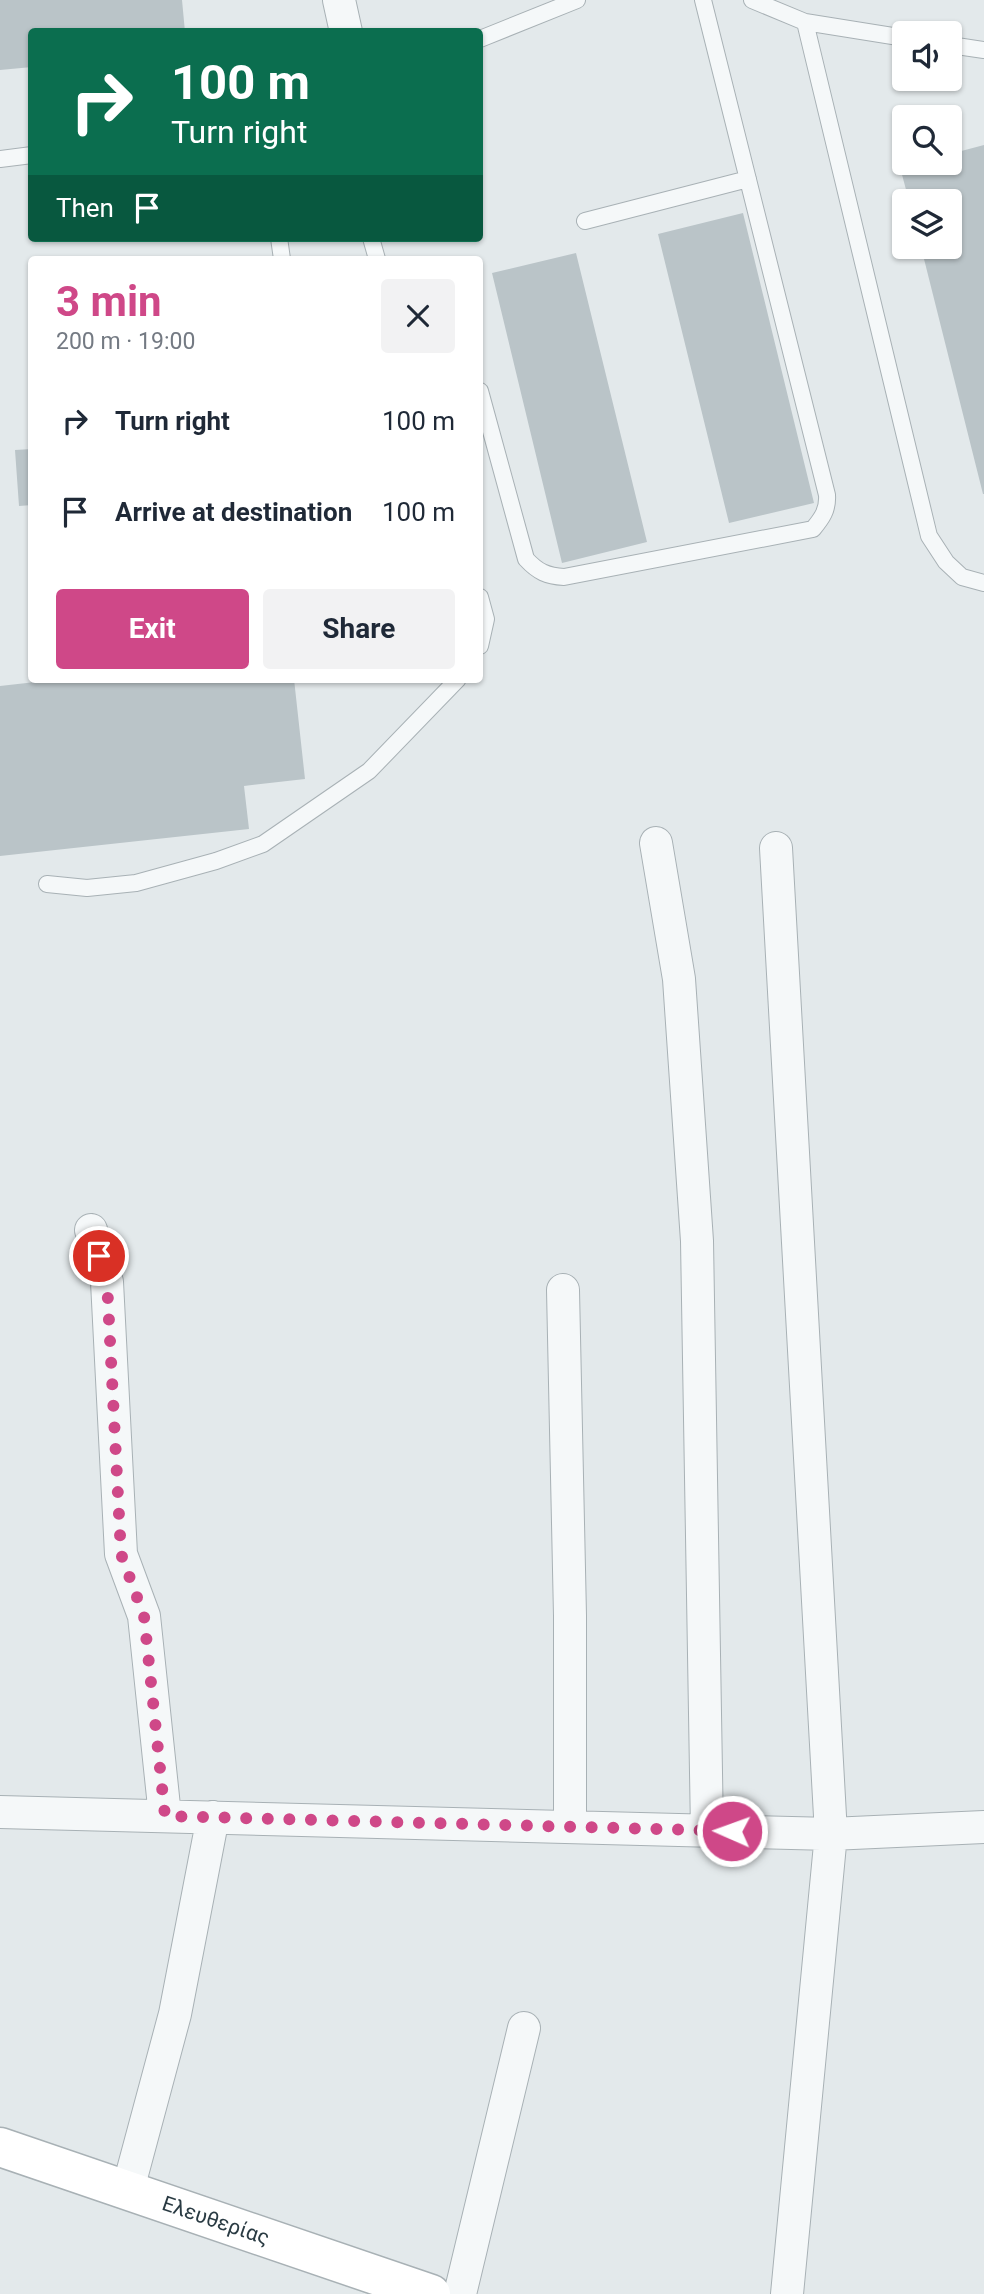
<!DOCTYPE html>
<html lang="en">
<head>
<meta charset="utf-8">
<style>
	body { margin:0; font-family:Roboto,sans-serif; background:#f2f2f3; color:#1f2937; height:100vh; display:flex; flex-direction:column; font-size:26px; white-space:nowrap }
	* { box-sizing:border-box; margin:0 }
	p { font-size:23px; color:#747a83 }
	.icon { flex:none; width:38px; height:38px; fill:none; stroke:currentColor; stroke-width:2; stroke-linecap:round; stroke-linejoin:round }
	.map { position:relative; flex:1; overflow:hidden }
	.panel { position:absolute; left:28px; top:256px; width:455px; height:427px; display:flex; flex-direction:column; background:#fff; border-radius:7px; box-shadow:0 2px 5px #0004 }
	.panel>* { flex:none }
	.hud { position:absolute; left:28px; top:28px; width:455px; height:214px; border-radius:7px; box-shadow:0 2px 5px #0004; background:#0b6e4f; color:#fff; overflow:hidden }
	.tools { position:absolute; left:892px; top:21px; display:grid; gap:14px }
	.tools a { display:grid; place-items:center; width:70px; height:70px; border-radius:7px; background:#fff; box-shadow:0 2px 5px #0004; font-size:35px }
	.pin { position:absolute; display:grid; place-items:center; width:60px; height:60px; color:#fff; margin:-30px; border:4px solid #fff; border-radius:50%; box-shadow:0 2px 7px #0007 }
	.me { position:absolute; width:77px; margin:-38px; rotate:272deg; stroke-linejoin:round; filter:drop-shadow(0 0 5px #0008) }
	.turn { display:flex; align-items:center; gap:24px; height:147px; padding:0 28px; font-size:32px }
	.turn .icon { width:91px; height:91px; stroke-width:2.5 }
	.turn b { display:block; font-size:49px; line-height:60px }
	.then { display:flex; align-items:center; height:66px; padding:0 28px; background:#0003; gap:14px; font-size:26px }
	.round { display:grid; place-items:center; flex:none; width:74px; height:74px; border-radius:7px; background:#f2f2f3 }
	.overview { display:flex; align-items:center; justify-content:space-between; height:119px; padding:0 28px }
	h1 { font-size:42px; font-weight:700; line-height:52px; color:#cf4888 }
	.action { display:flex; gap:14px; margin-top:auto; padding:14px 28px }
	.action a { flex:1; height:80px; border-radius:7px; background:#cf4888; color:#fff; font-size:28px; font-weight:700; line-height:80px; text-align:center }
	.action a+a { background:#f2f2f3; color:#1f2937 }
	ul { padding:0; list-style:none }
	li { display:flex; align-items:center; gap:21px; height:91px; padding:0 28px }
	li div { flex:1 }
	li b { display:block; font-size:26px }
	li em { font-style:normal }
	.map>svg:first-child { display:block }
	.building { fill:#bac4c8 }
	.lines { fill:none; stroke-linecap:round; stroke-linejoin:round }
	.lane-casing { stroke:#a8b1b5; stroke-width:18 }
	.street-casing { stroke:#a8b1b5; stroke-width:34 }
	.secondary-casing { stroke:#a8b1b5; stroke-width:41 }
	.lane { stroke:#f5f8f9; stroke-width:16 }
	.street { stroke:#f5f8f9; stroke-width:32 }
	.secondary { stroke:#fff; stroke-width:38 }
	.route { stroke:#cf4888; stroke-width:12; stroke-dasharray:0 21.6 }
	.labels { text-anchor:middle; stroke-width:5; stroke-linejoin:round; paint-order:stroke }
	.street-label { font-size:21px; fill:#2a3b43; stroke:#f2f7f8 }
</style>
</head>
<body>
<div class="map">
<svg width="984" height="2294" viewBox="0 0 984 2294">
	<rect width="100%" height="100%" fill="#e3e9eb"/>
	<path class="building" d="M0 0H182L185 32H32V67L0 70Z
		M984 145V494H983L921 247H950V201H909L900 167 915 163H950V154Z
		M743 213 814 503 729 523 658 234Z
		M576 253 647 542 562 563 492 273Z
		M32 449V505L19 506 15 450Z
		M62 679H294L305 779 244 786 249 829 0 856V686Z"/>
	<g class="lines">
		<defs>
			<path id="lane" d="M752 0 805 22 905 38
				M805 22 929 536 946 562 962 577 984 583
				M480 39 577 0
				M950 45 984 50
				M0 159 32 155
				M585 221 748 179
				M279 238 282 259
				M371 238 377 259
				M480 391 526 559C538 572 547 576 564 577L813 529C822 518 828 510 827 495L703 0
				M480 597 486 619 480 646
				M47 884 87 888 136 883 216 861 263 844 369 771 458 679"/>
			<path id="street" d="M339 0 346 32
				M656 843 679 979 697 1241 707 1831
				M776 848 831 1834 787 2294
				M91 1230 107 1282 121 1554 144 1616 165 1816
				M563 1290 570 1616V1827
				M0 1812 831 1834 984 1827
				M128 2189 175 2014 213 1817
				M460 2294 524 2028"/>
			<g id="secondary">
				<path id="s1" d="M0 2147 431 2294"/>
			</g>
		</defs>
		<use href="#lane" class="lane-casing"/>
		<use href="#street" class="street-casing"/>
		<use href="#secondary" class="secondary-casing"/>
		<use href="#lane" class="lane"/>
		<use href="#street" class="street"/>
		<use href="#secondary" class="secondary"/>
	</g>
	<g class="lines">
		<path class="route" d="M99 1256 107 1282 121 1554 144 1616 165 1816 732 1831"/>
	</g>
	<g class="labels">
		<g class="street-label">
			<text dy="7" stroke="none"><textPath href="#s1" startOffset="228">Ελευθερίας</textPath></text>
		</g>
	</g>
</svg>
<div class="tools">
<a><svg class="icon" aria-label="sound" viewBox="0 0 24 24"><path d="M4 9h4l5-4v14l-5-4H4zM17 9q2 3 0 6"/></svg></a>
<a><svg class="icon" aria-label="search" viewBox="0 0 24 24"><circle cx="10" cy="10" r="6"/><path d="M15 15l6 6"/></svg></a>
<a><svg class="icon" aria-label="layers" viewBox="0 0 24 24"><path d="M12 4l9 5-9 5-9-5zM3 14l9 5 9-5"/></svg></a>
</div>
<div class="pin" style="left:99px;top:1256px;background:#d93025"><svg class="icon" aria-label="arrive" viewBox="0 0 24 24"><path d="M6 21V4h12l-3 4 3 4H6"/></svg></div>
<svg class="me" style="left:732px;top:1831px" viewBox="-20 -20 40 40"><circle r="17" fill="#cf4888" stroke="#fff" stroke-width="3"/><path d="M0-11L8 9 0 5-8 9z" fill="#fff"/></svg>
<div class="hud">
<div class="turn"><svg class="icon" aria-label="right" viewBox="0 0 24 24"><path d="M7 20v-9h11M14 6l5 5-5 5"/></svg><div><b>100 m</b>Turn right</div></div>
<div class="then">Then<svg class="icon" aria-label="arrive" viewBox="0 0 24 24"><path d="M6 21V4h12l-3 4 3 4H6"/></svg></div>
</div>
<section class="panel">
<div class="overview"><div><h1>3 min</h1><p>200 m · 19:00</p></div><a class="round"><svg class="icon" aria-label="close" viewBox="0 0 24 24"><path d="M6 6l12 12M18 6L6 18"/></svg></a></div>
<ul>
<li><svg class="icon" aria-label="right" viewBox="0 0 24 24"><path d="M7 20v-9h11M14 6l5 5-5 5"/></svg><div><b>Turn right</b></div><em>100 m</em></li>
<li><svg class="icon" aria-label="arrive" viewBox="0 0 24 24"><path d="M6 21V4h12l-3 4 3 4H6"/></svg><div><b>Arrive at destination</b></div><em>100 m</em></li>
</ul>
<div class="action"><a>Exit</a><a>Share</a></div>
</section>
</div>
</body>
</html>
